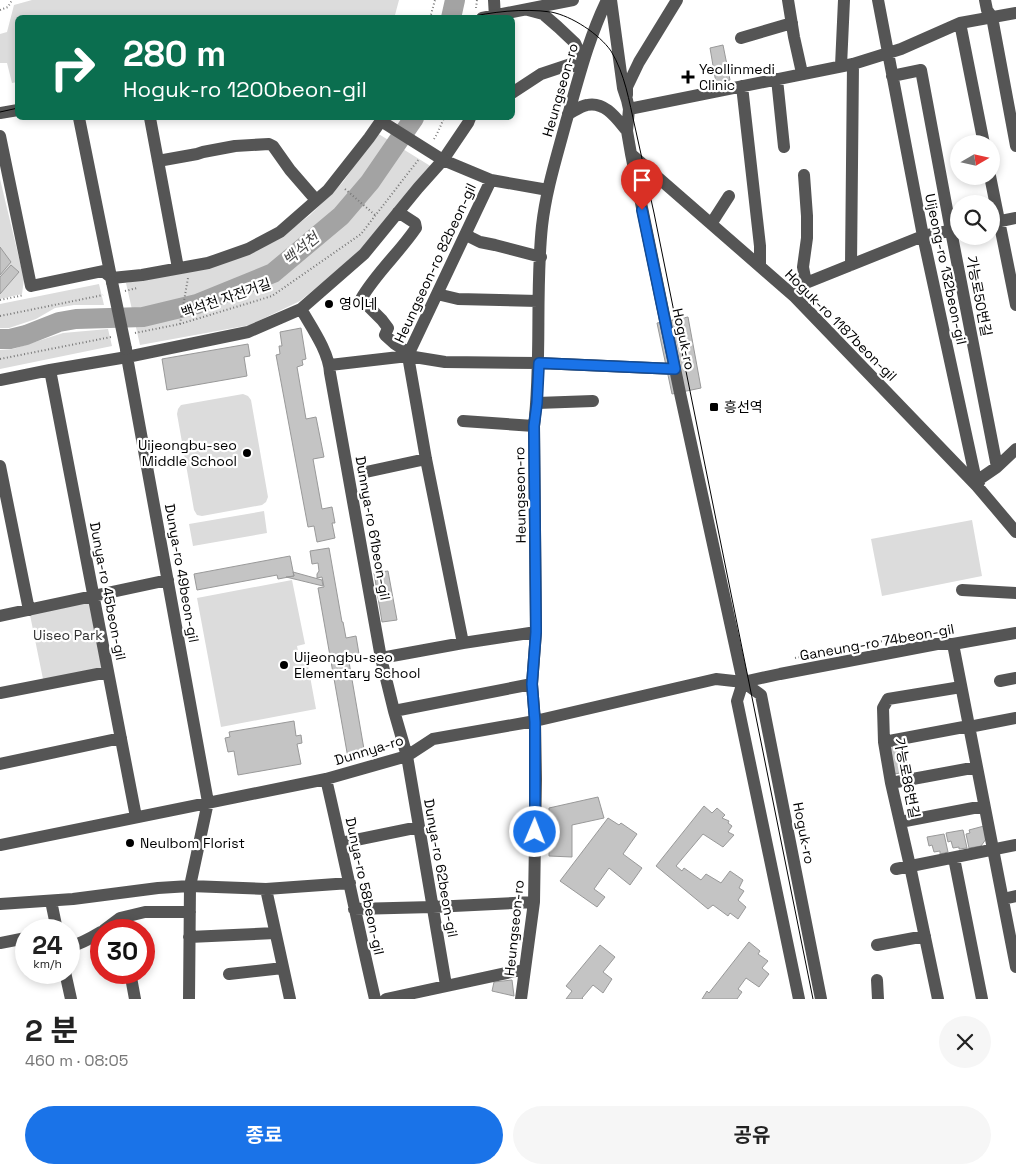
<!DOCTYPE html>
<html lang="ko">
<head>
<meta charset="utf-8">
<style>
	body { margin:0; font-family:"Space Grotesk","Noto Sans KR",sans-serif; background:#f6f6f6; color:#222; height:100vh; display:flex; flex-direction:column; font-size:19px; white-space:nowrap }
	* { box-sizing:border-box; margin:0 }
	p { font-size:16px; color:#767676 }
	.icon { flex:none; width:28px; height:28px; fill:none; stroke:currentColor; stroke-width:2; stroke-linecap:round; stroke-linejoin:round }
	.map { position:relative; height:999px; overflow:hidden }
	.details { display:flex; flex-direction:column; background:#fff; flex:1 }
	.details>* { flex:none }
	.top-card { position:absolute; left:15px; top:15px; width:500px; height:105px; border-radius:8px; box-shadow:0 2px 8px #0003; background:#0b6e4f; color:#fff; overflow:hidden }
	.needle { width:32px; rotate:81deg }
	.tools { position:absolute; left:950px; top:135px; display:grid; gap:10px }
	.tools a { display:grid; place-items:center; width:50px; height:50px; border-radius:50%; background:#fff; box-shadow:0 2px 8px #0003; font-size:25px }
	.speed { position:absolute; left:15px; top:919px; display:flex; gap:10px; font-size:25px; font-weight:700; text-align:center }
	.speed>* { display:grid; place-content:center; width:65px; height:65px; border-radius:50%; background:#fff; box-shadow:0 2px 8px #0003; line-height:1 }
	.speed small { font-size:12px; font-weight:400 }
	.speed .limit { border:8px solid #d22; background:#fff; color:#111 }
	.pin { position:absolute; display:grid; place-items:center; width:42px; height:42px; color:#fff; margin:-51px -21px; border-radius:50% 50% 50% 0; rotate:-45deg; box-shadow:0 0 5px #0007 }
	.pin .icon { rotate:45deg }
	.me { position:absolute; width:55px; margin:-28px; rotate:1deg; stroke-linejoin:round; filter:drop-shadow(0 0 4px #0008) }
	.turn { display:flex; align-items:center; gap:18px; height:105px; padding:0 25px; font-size:22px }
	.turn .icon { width:65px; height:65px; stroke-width:2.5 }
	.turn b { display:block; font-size:35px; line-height:42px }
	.round { display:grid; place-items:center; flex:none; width:52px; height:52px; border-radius:26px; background:#f6f6f6 }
	.head { display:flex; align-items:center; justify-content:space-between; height:85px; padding:0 25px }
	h1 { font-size:30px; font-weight:700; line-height:38px }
	.cta { display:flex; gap:10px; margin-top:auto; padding:10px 25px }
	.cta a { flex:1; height:58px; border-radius:30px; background:#1a73e8; color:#fff; font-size:20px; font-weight:700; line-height:58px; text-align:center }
	.cta a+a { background:#f6f6f6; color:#222 }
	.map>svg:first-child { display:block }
	.green { fill:#dcdcdc }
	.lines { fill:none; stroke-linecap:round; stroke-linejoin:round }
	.river { stroke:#a3a3a3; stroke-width:20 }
	.building { fill:#c4c4c4; stroke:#999 }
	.path { stroke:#777; stroke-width:2; stroke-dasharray:1 2.5; stroke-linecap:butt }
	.minor { stroke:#555; stroke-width:12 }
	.tram { stroke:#000; stroke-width:1 }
	.minor-bridge { stroke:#555; stroke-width:12 }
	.route-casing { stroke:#114b97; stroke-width:12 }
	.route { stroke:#1a73e8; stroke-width:9 }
	.poi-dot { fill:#000; stroke:#fff; stroke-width:2 }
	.labels { text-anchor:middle; stroke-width:4.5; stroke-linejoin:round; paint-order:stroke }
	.poi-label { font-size:14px; fill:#000; stroke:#fff; text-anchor:start }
	.street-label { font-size:14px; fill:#000; stroke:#fff }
	.park-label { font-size:14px; fill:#333; stroke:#fff }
	.water-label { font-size:15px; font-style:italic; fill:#444; stroke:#fff }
</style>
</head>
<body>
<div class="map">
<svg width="1016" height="999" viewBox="0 0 1016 999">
	<rect width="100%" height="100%" fill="#fff"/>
	<path class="green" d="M32 0H399L395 15 363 17 18 18 17 82 12 83 7 63H0V34L7 32 14 5Z
		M377 133 432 167 363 248 316 288 300 301 250 325 140 345 126 283 236 259 277 240 310 215 343 182Z
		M0 179 24 279 22 294 0 299Z
		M99 284 104 305H74L55 308 36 319 9 328H0V304Z
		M108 329 112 346 0 369V350L13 349 63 333Z
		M243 394 248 396 251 400 268 497 266 502 262 505 202 516 197 515 194 510 177 414 178 409 181 405Z
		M264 511 267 533 193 546 189 524Z
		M972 520 982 576 882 596 871 539Z
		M292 580 305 644 297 646 300 661 307 660 316 709 221 727 197 598Z
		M94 596 108 672 44 684 29 610Z"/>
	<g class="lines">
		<path class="river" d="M451 18 455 0
			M0 339H10L26 335 59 322 76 319 143 317 197 304 273 273 341 216 370 182 414 118"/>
	</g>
	<path class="building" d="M723 45 730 80 716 83 710 48Z
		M0 247 11 262 0 275Z
		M11 265 19 272 0 294V277Z
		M688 317 701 388 672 394 657 323Z
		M301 328 306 359 302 360 303 365 297 367 306 419 316 417 324 457 313 459 322 509 332 507 335 523H332L335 538 317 542 314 526 308 527 276 355 280 354 279 346H282L280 332Z
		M248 344 250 356 244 357 247 376 167 390 162 359Z
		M329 548 342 622H343L346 638 356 636 360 660 349 662 365 755 348 758 318 588 324 587 322 577 317 578V574L319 571 318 563 312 564 310 551Z
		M290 556 294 576 278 579 277 575 197 590 194 574Z
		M388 571 397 620 382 622 374 573Z
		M293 572 322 580 323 586 286 577 294 576Z
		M294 721 296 736 301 735 302 743 297 744 301 764 238 775 234 751 228 752 225 738 230 737 229 732Z
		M903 743 909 771 895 774 890 745Z
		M598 797 604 818 572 825V857L549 856V808Z
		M704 806 712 813 717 808 725 815 722 818 729 821 728 823 732 826 728 832 734 835 723 847 703 834 676 866 682 871 684 868 701 880 706 874 721 883 730 871 743 880 739 888 744 891 738 900 746 907 738 919 730 913 728 916 713 905 708 909 656 866Z
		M608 818 619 825 621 823 637 834 623 854 642 868 630 885 609 868 594 889 605 897 597 907 560 881Z
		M984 826 986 839 981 846 969 848 966 834 970 833 969 830Z
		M963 830 967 848 959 849V847L953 848 951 841 948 842 946 833Z
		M944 834 948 852 940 854V851L934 852 932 845 929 846 927 837Z
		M749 942 760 951 758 954 768 961 762 968 769 974 759 987 746 978 738 989 742 992 737 999H702L707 991 709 993Z
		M600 945 615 957 603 972 612 979 603 993 593 985 582 998 583 999H566L572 991 566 986Z
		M512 980 514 996 492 991 494 982Z"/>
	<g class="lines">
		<path class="path" d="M476 8 477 0
			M0 10 8 7 12 0
			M430 18 435 0
			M434 139 437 134 444 118
			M345 189 375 215
			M125 291 137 288
			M0 300 24 295
			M0 316 103 295
			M180 324 188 278
			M135 333 180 324 272 296 361 234 419 159
			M0 359 111 337
			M795 658 936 631H942"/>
		<path class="minor" d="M494 0 495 18
			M611 0 623 88 627 100 629 109 627 131 631 154 680 393 743 682 737 701 799 999
			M788 0 794 37 802 73
			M878 0 923 236 977 485
			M985 0 987 10 992 17 1016 146
			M528 10 543 14 558 27 575 43 583 60
			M482 18 573 0
			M960 23 984 144
			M741 38 792 23
			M841 66 844 0
			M892 76 921 70 951 231 997 467
			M777 79 784 147
			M742 86 760 246V266
			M512 93 541 74 571 64 580 69
			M627 95V87L639 62 677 0
			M629 109 853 64 901 49 960 23 1016 13
			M0 113 18 110
			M568 114C574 111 581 106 587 105 605 101 617 119 627 131
			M79 118 112 282
			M150 118 178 268
			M0 136 31 286 103 271 112 278 142 275 208 263 248 249 280 232 328 190 369 138 383 118
			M631 154 795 297 977 486 1016 532
			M443 160 491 180 548 190
			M158 161 197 154 203 152 235 146 269 144 273 146 290 170 316 200
			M804 175 807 216V238L803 267 806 283
			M990 176 1016 305
			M398 212 415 223 416 228C399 253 376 273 361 299L382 320 388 328 385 335 395 344 409 353
			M991 223 1016 218
			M711 224 729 196
			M466 233 470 237 480 242 495 245 541 257
			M851 265 853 64
			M437 294 458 299 538 301
			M795 297 806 283 923 236 959 229
			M301 309C312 328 329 352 330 373L381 658 394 711 407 756 446 985
			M126 349 127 357 208 802 190 886 189 999
			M330 365 408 356 445 362 539 363 675 369
			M50 370 136 817
			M0 380 50 370 127 357 248 332 301 309 364 254 418 188 443 160 468 123 470 118
			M537 403 593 401
			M463 421 534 426
			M0 466 29 610
			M366 472 426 459
			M977 486 981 478 997 467 1016 449
			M962 590 1016 593
			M0 616 168 580
			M463 643 426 459 408 356 409 353 491 180
			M953 644 1016 967
			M381 658 463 643 536 632
			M1000 681 1016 678
			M743 682 761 695 821 999
			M0 693 108 672
			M394 711 532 684
			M969 727 1016 718
			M884 742 969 726
			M0 764 121 738
			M326 779C343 852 358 926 375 999
			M891 783 977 767
			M900 822 984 806
			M341 843 419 827
			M0 845 326 779 407 756 433 739 535 721 716 679 743 682 780 674 937 644H953L1016 633
			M954 858 982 999
			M896 869 1016 845
			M266 889 290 999
			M1003 899 1016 896
			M51 901 57 930
			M0 904 73 899 158 888 190 886 266 889 350 883
			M354 909 433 907 534 902
			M104 930 120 918 145 912H190
			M189 937 275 933
			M0 943 26 938
			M877 945 925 936
			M69 947C81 944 91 938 101 932
			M65 972 71 999
			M130 972 135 999
			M229 974 283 968
			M877 980 878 999
			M386 999 525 969
			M521 999 534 902 536 779 535 721 532 684 536 632 534 426C542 360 535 292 542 226 546 190 557 156 566 122 578 81 588 39 607 0
			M938 999 910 866 891 783 884 742 883 708 888 699 961 687"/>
		<path class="tram" d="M464 18C492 12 522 8 551 12 572 16 599 34 611 51 625 74 629 101 635 127 641 156 648 184 654 213L813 999
			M0 112 18 108"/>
		<path class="minor-bridge" d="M381 121 443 160
			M112 282 126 349"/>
	</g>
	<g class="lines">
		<defs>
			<path id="route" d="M535 832V722L532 684 536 632 534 426 537 403 539 363 675 369 642 210"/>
		</defs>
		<use href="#route" class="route-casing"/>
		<use href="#route" class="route"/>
	</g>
	<g class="poi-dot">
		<path d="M685.5 69.5h5v5h5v5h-5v5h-5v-5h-5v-5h5z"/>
		<circle cx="329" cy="304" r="5"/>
		<rect x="709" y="402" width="10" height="10" rx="2.5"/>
		<circle cx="247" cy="453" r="5"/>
		<circle cx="284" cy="665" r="5"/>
		<circle cx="130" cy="843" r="5"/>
	</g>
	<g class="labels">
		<g class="poi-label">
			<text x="699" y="74">Yeollinmedi<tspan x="699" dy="16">Clinic</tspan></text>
			<text x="339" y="309">영이네</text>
			<text x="724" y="412">흥선역</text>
			<text x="237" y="450" text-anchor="end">Uijeongbu-seo<tspan x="237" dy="16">Middle School</tspan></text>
			<text x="294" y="662">Uijeongbu-seo<tspan x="294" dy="16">Elementary School</tspan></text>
			<text x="140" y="848">Neulbom Florist</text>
		</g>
		<g class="street-label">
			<text transform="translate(560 90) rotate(-74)" y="5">Heungseon-ro</text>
			<text transform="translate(435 263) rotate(-65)" y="5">Heungseon-ro 82beon-gil</text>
			<text transform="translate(946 269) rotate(78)" y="5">Uijeong-ro 132beon-gil</text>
			<text transform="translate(979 296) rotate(79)" y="5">가능로50번길</text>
			<text transform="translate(226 298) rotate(-19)" y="5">백석천 자전거길</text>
			<text transform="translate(841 325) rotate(45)" y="5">Hoguk-ro 1187beon-gil</text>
			<text transform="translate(684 339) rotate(78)" y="5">Hoguk-ro</text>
			<text transform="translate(520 495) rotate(-91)" y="5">Heungseon-ro</text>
			<text transform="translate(373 528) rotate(80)" y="5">Dunnya-ro 61beon-gil</text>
			<text transform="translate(182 573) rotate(80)" y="5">Dunya-ro 49beon-gil</text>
			<text transform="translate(108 591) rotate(79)" y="5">Dunya-ro 45beon-gil</text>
			<text transform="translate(877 642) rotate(-10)" y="5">Ganeung-ro 74beon-gil</text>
			<text transform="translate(369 750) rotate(-17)" y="5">Dunnya-ro</text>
			<text transform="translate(907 778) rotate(79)" y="5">가능로86번길</text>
			<text transform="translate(804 833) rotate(79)" y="5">Hoguk-ro</text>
			<text transform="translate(441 868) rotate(80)" y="5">Dunya-ro 62beon-gil</text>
			<text transform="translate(365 886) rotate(78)" y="5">Dunya-ro 58beon-gil</text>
			<text transform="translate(514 928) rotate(-84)" y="5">Heungseon-ro</text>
		</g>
		<g class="park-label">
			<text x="68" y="640">Uiseo Park</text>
		</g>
		<g class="water-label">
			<text transform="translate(301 249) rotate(-40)" y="5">백석천</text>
		</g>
	</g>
</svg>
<div class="tools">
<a><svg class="needle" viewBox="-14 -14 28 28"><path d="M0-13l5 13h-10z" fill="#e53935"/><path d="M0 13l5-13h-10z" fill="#767676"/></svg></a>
<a><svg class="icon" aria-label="search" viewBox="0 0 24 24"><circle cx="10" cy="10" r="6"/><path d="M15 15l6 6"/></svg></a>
</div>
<div class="speed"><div>24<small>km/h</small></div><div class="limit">30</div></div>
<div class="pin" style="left:642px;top:210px;background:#d93025"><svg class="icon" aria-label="arrive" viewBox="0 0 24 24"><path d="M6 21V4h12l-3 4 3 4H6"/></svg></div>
<svg class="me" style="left:535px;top:832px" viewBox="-20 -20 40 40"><circle r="17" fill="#1a73e8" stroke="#fff" stroke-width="3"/><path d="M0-11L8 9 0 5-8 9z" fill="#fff"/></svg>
<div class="top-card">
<div class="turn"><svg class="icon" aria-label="right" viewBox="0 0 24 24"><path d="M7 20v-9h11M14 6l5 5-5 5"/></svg><div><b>280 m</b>Hoguk-ro 1200beon-gil</div></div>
</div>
</div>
<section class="details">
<div class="head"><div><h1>2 분</h1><p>460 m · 08:05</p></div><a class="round"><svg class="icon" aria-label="close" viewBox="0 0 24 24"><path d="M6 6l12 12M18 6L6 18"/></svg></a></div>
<div class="cta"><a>종료</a><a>공유</a></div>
</section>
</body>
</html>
